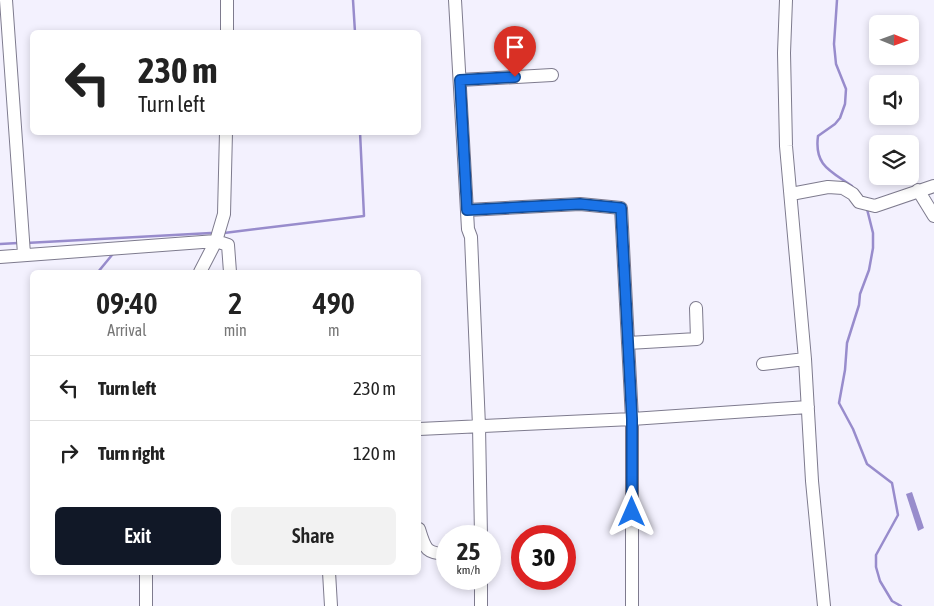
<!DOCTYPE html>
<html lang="en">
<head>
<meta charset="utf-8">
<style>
	body { margin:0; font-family:"Asap Condensed",sans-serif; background:#f2f2f2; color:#222; height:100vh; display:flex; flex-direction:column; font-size:19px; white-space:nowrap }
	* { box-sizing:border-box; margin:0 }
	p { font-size:16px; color:#767676 }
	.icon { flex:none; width:28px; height:28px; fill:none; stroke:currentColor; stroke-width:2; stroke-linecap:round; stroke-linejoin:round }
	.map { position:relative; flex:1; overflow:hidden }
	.drawer { position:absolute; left:30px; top:270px; width:391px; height:305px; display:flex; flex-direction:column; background:#fff; border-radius:8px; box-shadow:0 2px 8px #0003 }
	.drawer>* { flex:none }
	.hud { position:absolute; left:30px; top:30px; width:391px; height:105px; border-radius:8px; box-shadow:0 2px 8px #0003; background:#fff; color:#222; overflow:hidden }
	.needle { width:32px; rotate:91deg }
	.buttons { position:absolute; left:869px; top:15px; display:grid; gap:10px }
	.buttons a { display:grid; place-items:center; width:50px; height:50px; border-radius:8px; background:#fff; box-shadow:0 2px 8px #0003; font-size:25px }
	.speed { position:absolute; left:436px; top:525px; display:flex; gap:10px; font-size:25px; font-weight:700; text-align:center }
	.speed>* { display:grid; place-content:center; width:65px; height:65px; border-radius:50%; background:#fff; box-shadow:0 2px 8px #0003; line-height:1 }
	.speed small { font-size:12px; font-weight:400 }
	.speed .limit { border:8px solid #d22; background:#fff; color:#111 }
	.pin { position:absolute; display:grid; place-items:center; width:42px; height:42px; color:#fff; margin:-51px -21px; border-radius:50% 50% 50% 0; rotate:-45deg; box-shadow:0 0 5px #0007 }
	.pin .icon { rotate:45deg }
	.me { position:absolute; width:55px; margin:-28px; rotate:0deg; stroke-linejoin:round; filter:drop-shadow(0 0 4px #0008) }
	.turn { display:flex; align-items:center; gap:18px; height:105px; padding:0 25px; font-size:22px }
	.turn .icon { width:65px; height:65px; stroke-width:2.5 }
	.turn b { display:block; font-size:35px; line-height:42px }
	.eta { display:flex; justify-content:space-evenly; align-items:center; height:85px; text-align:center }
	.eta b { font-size:30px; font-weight:600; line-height:35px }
	.cta { display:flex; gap:10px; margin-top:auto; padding:10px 25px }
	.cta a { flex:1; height:58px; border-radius:8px; background:#111827; color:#fff; font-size:20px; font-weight:600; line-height:58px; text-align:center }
	.cta a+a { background:#f2f2f2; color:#222 }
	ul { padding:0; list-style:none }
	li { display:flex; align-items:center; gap:15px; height:65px; padding:0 25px; border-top:1px solid #e0e0e0 }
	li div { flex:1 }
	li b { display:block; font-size:19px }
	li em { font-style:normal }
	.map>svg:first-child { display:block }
	.water { fill:#988ccc }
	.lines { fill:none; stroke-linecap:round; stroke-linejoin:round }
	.stream { stroke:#988ccc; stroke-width:2.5 }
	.minor-casing { stroke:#7e7b8e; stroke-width:14 }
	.minor { stroke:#fff; stroke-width:12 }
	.route-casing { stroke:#114b97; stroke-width:12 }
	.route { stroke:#1a73e8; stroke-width:9 }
</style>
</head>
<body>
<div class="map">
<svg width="934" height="606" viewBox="0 0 934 606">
	<rect width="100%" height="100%" fill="#f3f1fe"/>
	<path class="water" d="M912 492 924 528 918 531 906 494Z"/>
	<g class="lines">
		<path class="stream" d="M353 0 355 32
			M837 0 834 44 836 64 846 89 845 104 840 118 835 124 818 136C814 166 831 171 852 186
			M867 209 873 233V248L869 270 860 294 859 305 847 343 845 370 839 403 853 429 867 464 892 483 898 515 876 555V567L880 581 892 601 901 606
			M224 233 364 216 360 132
			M26 243 211 233
			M0 244 18 243
			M98 272 112 255"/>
		<defs>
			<path id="minor" d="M6 0 24 254
				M455 0 468 229 471 237 479 426 481 536
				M786 0 784 53 786 146 805 359 812 481 824 606
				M227 32V0
				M460 80 552 75
				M918 190 934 216
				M791 194 828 187 843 188 853 194 859 202 875 206 934 186
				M467 210 580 204 621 208 632 419V606
				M0 257 216 241 228 245 230 272
				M200 272 216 241 224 214 226 132
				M628 343 697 339 696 308
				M763 364 805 359
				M419 429 632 419 808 407
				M419 529C425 549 426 554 448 554
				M329 572 331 606
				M146 606V572
				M481 606V579"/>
		</defs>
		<use href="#minor" class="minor-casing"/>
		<use href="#minor" class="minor"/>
	</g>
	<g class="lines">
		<defs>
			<path id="route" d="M515 77 460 80 467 210 580 204 621 208 632 419V512"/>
		</defs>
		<use href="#route" class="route-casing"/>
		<use href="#route" class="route"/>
	</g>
</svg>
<div class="buttons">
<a><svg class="needle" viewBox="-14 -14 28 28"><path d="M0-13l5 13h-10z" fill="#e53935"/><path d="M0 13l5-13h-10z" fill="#767676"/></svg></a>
<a><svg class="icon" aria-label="sound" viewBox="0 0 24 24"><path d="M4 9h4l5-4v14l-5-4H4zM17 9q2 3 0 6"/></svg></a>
<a><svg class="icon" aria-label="layers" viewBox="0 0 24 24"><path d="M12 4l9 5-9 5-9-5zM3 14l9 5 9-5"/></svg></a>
</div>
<div class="speed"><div>25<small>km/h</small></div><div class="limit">30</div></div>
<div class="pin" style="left:515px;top:77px;background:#d93025"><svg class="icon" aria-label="arrive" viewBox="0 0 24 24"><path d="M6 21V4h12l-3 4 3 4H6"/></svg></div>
<svg class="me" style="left:632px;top:512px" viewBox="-20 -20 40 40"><path d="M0-17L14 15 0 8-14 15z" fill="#1a73e8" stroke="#fff" stroke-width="4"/></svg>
<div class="hud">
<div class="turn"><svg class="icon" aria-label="left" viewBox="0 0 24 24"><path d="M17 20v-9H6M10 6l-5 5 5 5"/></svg><div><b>230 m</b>Turn left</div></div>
</div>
<section class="drawer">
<div class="eta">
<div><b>09:40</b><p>Arrival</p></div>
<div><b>2</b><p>min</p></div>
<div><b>490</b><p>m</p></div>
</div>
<ul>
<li><svg class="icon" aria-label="left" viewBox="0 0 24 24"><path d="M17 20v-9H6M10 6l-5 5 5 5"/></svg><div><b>Turn left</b></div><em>230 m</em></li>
<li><svg class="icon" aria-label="right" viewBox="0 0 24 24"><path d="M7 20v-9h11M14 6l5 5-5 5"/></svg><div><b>Turn right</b></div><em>120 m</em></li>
</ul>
<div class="cta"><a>Exit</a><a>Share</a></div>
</section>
</div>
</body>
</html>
